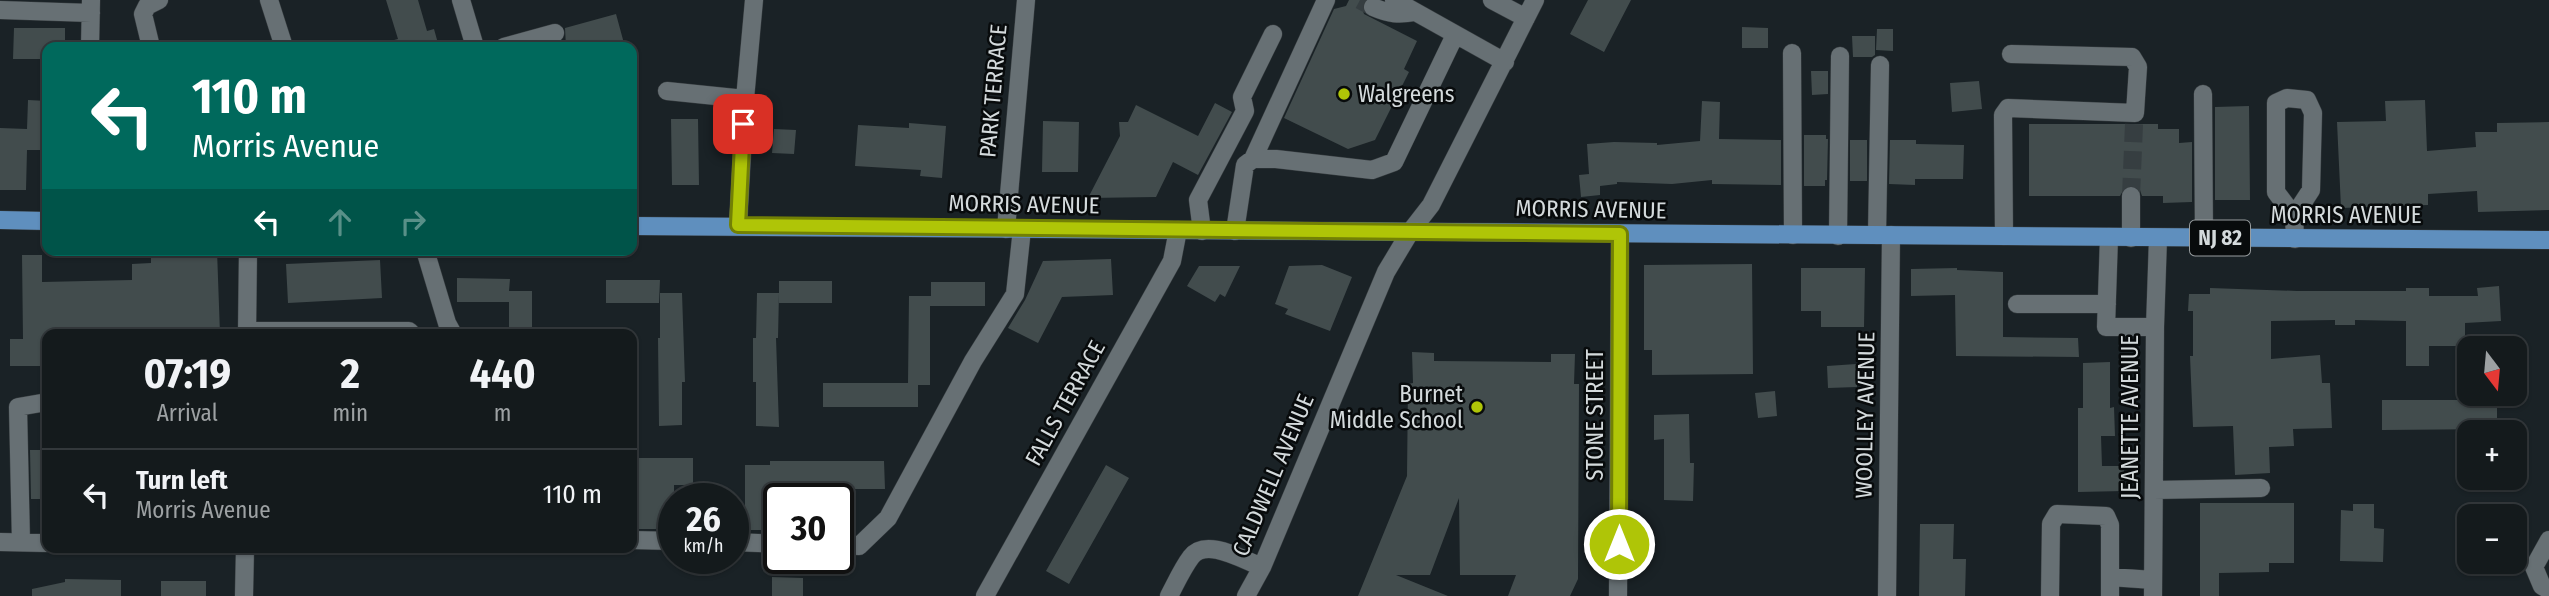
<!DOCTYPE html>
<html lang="en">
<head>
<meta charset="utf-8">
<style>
	body { margin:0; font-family:"Fira Sans Condensed",sans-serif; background:#212729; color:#f1f3f6; height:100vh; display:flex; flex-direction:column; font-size:26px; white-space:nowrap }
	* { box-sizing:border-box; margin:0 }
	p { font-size:23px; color:#9da1a3 }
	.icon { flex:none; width:38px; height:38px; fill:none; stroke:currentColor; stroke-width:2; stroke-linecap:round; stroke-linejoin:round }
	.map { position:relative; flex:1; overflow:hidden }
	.sheet { position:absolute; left:42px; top:329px; width:595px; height:224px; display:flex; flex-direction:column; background:#141a1c; border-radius:14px; box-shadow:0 2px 5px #0004,0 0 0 2px #33383b }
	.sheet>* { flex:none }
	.guide { position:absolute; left:42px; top:42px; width:595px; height:214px; border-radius:14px; box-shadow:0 2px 5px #0004,0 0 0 2px #33383b; background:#00695c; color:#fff; overflow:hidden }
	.needle { width:46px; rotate:164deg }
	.tools { position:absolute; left:2457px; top:336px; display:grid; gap:14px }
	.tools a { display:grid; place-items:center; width:70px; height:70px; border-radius:14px; background:#141a1c; box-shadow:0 2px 5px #0004,0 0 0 2px #33383b; font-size:35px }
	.speed { position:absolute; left:658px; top:483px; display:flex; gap:14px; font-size:35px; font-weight:700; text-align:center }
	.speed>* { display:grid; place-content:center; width:91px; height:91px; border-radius:50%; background:#141a1c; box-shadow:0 2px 5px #0004,0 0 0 2px #33383b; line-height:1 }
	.speed small { font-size:18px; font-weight:400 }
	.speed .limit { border:4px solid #111; border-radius:10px; background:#fff; color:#111 }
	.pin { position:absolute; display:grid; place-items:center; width:60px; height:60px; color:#fff; margin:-30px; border-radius:14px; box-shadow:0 4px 10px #0006 }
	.me { position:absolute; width:77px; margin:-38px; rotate:0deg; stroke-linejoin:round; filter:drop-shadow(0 0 5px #0008) }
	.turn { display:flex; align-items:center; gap:24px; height:147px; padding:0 35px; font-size:32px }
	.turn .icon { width:91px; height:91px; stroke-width:2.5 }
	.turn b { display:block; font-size:49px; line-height:60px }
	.lanes { display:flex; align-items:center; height:66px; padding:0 35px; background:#0003; justify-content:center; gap:35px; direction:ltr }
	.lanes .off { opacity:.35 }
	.eta { display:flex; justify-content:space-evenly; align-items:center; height:119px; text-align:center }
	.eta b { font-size:42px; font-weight:700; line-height:49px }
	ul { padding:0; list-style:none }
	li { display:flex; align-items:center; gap:21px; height:91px; padding:0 35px; border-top:2px solid #33383b }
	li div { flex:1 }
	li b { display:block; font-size:26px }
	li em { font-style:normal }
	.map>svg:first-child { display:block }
	.building { fill:#424c4d }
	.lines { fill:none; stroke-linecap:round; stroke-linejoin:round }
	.minor-tunnel { stroke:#363e41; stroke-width:18; stroke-dasharray:18 9; stroke-linecap:butt }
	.minor-casing { stroke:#373d40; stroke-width:19 }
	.major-casing { stroke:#373d40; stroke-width:19 }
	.minor { stroke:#677074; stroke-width:18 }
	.major { stroke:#5f8fbe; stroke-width:18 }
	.route-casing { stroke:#728005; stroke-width:18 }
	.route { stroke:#afc507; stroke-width:12 }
	.poi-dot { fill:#afc507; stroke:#080b0c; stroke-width:2.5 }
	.labels { text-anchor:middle; stroke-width:5; stroke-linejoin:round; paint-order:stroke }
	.shield { fill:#080b0c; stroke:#979c9e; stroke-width:2 }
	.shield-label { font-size:21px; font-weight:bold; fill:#d4dadc }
	.street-label { font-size:23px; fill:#d4dadc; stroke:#080b0c }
	.poi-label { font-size:23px; fill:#d4dadc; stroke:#080b0c; text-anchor:start }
</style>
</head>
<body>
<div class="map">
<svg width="2549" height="596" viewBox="0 0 2549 596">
	<rect width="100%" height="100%" fill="#1a2226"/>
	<path class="building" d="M386 0H418L427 31 434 29 439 47H387L386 42 398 39Z
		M1349 0H1364L1362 8 1364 14 1417 41 1404 69 1409 72 1375 140 1348 149 1284 118 1334 9 1346 6Z
		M1588 0H1631L1604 52 1570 34Z
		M616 14 625 47H566L565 28Z
		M1742 27 1768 28V48H1742Z
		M14 28H65V47H47V59H13Z
		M1877 29H1893V51L1876 50Z
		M1852 36H1875V55L1872 57H1853Z
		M1811 71H1828V94L1812 95Z
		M1979 81 1982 109 1952 112 1950 83Z
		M28 100 47 101V150H27L26 190H0V128L27 129Z
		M2425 100 2427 151 2476 147 2475 132H2497V123L2549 122V210L2478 212 2477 191 2428 194V205L2341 208 2337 122 2386 121 2385 101Z
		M1702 101 1720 102 1719 139 1781 140V185L1712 184V180L1672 184 1617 182V184L1600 186V195L1581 197 1579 175 1589 174 1587 144 1614 142 1657 143V145L1700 141Z
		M1215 103 1232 112 1198 175 1173 162 1156 197 1088 198 1120 136 1119 122H1128L1136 105 1198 136Z
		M2249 106 2250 200H2215V107Z
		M671 119H698L699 185H672Z
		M1043 121 1079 122 1078 172H1042Z
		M909 123 946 126 942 178 920 176 921 170 855 166 858 125 909 128Z
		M2029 124H2158V129H2179V143L2192 142V202L2163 203V196H2142L2140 190 2132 185 2125 187 2120 196H2029Z
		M774 129 796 130 794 154 772 153Z
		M1804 135H1826V139H1828L1827 180H1825V186H1804Z
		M1850 140H1867V181H1850Z
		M1890 140H1916V144L1964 145 1963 179H1915V185L1889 184Z
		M217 250 220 334H47V363L42 364V366H10V339H23L22 255H42V282L132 280V264L151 263V252Z
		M1111 259 1113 295 1062 297 1038 343 1008 328 1025 300 1043 261Z
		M380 260 382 298 288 303 286 264Z
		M1752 264 1753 374 1652 375V350H1644V265Z
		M1322 265 1352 277 1330 331 1285 314 1288 309 1275 304 1289 266Z
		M1199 266H1240L1225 297 1220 294 1215 302 1187 286Z
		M1801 268H1865L1864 327H1821V311H1801Z
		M1957 268V270L2003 272V337L2078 338 2079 357 1956 356 1955 295 1911 296V269Z
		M457 278 510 279 509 291H532V334H509V295V302H457Z
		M606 280H660L659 303H606Z
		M779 281H832V303H779V293L778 338H776L779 427 756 426V382H753V338H756L757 293H779Z
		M931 282H985V306H930V385H918V407H823V383H908L909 296H931V298Z
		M2499 286 2501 321 2465 323V346H2429V366H2406V321L2355 320V325H2335V320L2271 321V359L2320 355 2322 383H2330L2332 428 2293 429 2294 446 2269 447 2270 473 2235 475 2233 426 2193 427 2190 356H2193V311H2188L2189 294H2210V288L2297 291H2406V288H2429V296H2478L2477 288Z
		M660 293H682L685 382H682V425L659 426 658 338H660Z
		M1412 352 1434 353V361L1551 362V354H1575L1574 384H1579L1578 579 1570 596H1508L1516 575H1460L1459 498 1430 575H1396L1448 596H1358L1407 476 1408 384 1413 383Z
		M2110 362V408L2114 407 2115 436H2101L2102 466H2124V491L2078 492V408H2083V363Z
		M1856 364 1857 387 1828 388 1827 366Z
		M1775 391 1777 416 1758 418 1755 393Z
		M2382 400H2497V429L2382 430Z
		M1689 414 1690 463H1694L1693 501 1664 500V439L1654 440V415Z
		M30 450H47V499H31Z
		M632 458H693V485H674V529H632Z
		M770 461H884L885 489H853L852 525H838V486H779V530H733V510H745V465H770Z
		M1106 465 1129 478 1069 584 1046 571Z
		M2200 503H2294V563H2269V572L2219 573V596H2200Z
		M2353 504H2374V528L2384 529 2383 562 2340 561 2341 510 2353 511Z
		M1920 524H1954L1953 559H1966L1965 596H1919Z
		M772 577 803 578V596H772Z
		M65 579 121 580V596H32V589L65 582Z
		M161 581H206V596H161Z"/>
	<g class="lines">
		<path class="minor-tunnel" d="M1360 0 1373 7
			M2131 196 2134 124"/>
		<defs>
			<path id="minor" d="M269 0 284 47
				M461 0 475 47
				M1394 0 1505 62
				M1492 0 1526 18
				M1373 7C1389 14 1399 15 1415 12
				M0 10 91 13
				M90 47 91 0
				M151 47 143 14 147 6 159 0
				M504 47 555 33
				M1792 53 1793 235
				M667 91 745 99
				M2203 94 2204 238
				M1253 159H1276L1372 170 1394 162 1455 35
				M2294 216 2276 192V103L2287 98 2307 100 2313 113 2311 190 2294 216 2295 239
				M738 225 745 99 754 0
				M1006 229 1026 0
				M1202 231 1198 200 1245 111 1242 97 1273 34
				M1235 231 1245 165 1253 159 1326 0
				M1877 235 1880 65
				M1838 236 1840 56
				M2004 236 2003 115 2008 108 2135 113 2138 67 2132 57 2011 54
				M2109 237 2106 327H2155
				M2131 238V196
				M425 250 447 323 453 334
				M2017 304H2107
				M247 331H409L412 334
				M247 334 248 250
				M2154 490 2261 488
				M632 540 674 541
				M2549 540 2534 567 2542 586 2549 590
				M0 542 47 543
				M21 542 18 407 47 402
				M733 542 779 544
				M838 545 859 546 888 518 973 361 1015 294 1022 229
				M2110 577 2153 580
				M244 596 245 548
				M985 596 1172 261 1178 230
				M1169 596C1176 583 1182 569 1191 557 1206 537 1243 560 1262 567
				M1246 596 1262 567 1386 272 1410 232 1431 205 1535 0
				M1618 596 1620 235
				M1887 596 1891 235
				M2050 596 2051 524 2057 514 2106 516 2110 525V596
				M2153 596 2155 327 2158 238"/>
			<path id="major" d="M0 220 47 221
				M632 226 2549 240"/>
		</defs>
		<use href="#minor" class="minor-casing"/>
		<use href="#major" class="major-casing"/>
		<use href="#minor" class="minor"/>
		<use href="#major" class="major"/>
	</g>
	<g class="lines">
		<defs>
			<path id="route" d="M743 124 738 225 1620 234 1619 544"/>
		</defs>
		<use href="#route" class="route-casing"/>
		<use href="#route" class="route"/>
	</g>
	<g class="poi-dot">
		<circle cx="1344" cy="94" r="7"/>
		<circle cx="1477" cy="407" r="7"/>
	</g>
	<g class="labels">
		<rect class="shield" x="2190" y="220.5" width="60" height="35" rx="5"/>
		<g class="shield-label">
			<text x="2220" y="245">NJ 82</text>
		</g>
		<g class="street-label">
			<text transform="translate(993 91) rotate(-85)" y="8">PARK TERRACE</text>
			<text transform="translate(1024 204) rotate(1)" y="8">MORRIS AVENUE</text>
			<text transform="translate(1591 209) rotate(1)" y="8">MORRIS AVENUE</text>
			<text x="2346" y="223">MORRIS AVENUE</text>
			<text transform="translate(1065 403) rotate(-61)" y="8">FALLS TERRACE</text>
			<text transform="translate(1595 415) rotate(-90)" y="8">STONE STREET</text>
			<text transform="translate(1865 415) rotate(-89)" y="8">WOOLLEY AVENUE</text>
			<text transform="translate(2130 417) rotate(-90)" y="8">JEANETTE AVENUE</text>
			<text transform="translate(1273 475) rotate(-67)" y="8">CALDWELL AVENUE</text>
		</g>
		<g class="poi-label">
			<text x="1358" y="102">Walgreens</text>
			<text x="1463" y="402" text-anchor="end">Burnet<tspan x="1463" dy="26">Middle School</tspan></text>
		</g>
	</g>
</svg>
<div class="tools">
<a><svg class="needle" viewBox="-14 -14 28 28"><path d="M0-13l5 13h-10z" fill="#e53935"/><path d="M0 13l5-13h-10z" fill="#9da1a3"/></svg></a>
<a>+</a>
<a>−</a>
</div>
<div class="speed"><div>26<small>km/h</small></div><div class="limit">30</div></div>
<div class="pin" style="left:743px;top:124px;background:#d93025"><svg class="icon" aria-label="arrive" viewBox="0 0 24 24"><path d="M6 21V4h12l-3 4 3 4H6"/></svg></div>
<svg class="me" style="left:1619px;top:544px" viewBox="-20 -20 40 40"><circle r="17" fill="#afc507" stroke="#fff" stroke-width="3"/><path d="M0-11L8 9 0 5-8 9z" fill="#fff"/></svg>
<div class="guide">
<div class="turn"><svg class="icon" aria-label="left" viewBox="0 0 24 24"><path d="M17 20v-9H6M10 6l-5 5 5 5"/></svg><div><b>110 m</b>Morris Avenue</div></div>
<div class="lanes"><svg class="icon" aria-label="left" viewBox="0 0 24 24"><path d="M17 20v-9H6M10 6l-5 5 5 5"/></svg><svg class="icon off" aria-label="ahead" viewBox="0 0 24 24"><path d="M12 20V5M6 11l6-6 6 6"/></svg><svg class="icon off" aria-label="right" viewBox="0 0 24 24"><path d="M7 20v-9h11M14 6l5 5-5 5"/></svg></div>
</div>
<section class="sheet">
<div class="eta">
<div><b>07:19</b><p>Arrival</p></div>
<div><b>2</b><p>min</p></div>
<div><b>440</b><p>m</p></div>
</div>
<ul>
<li><svg class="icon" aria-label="left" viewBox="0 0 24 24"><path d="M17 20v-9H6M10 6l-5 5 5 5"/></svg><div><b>Turn left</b><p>Morris Avenue</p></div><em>110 m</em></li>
</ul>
</section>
</div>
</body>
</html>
